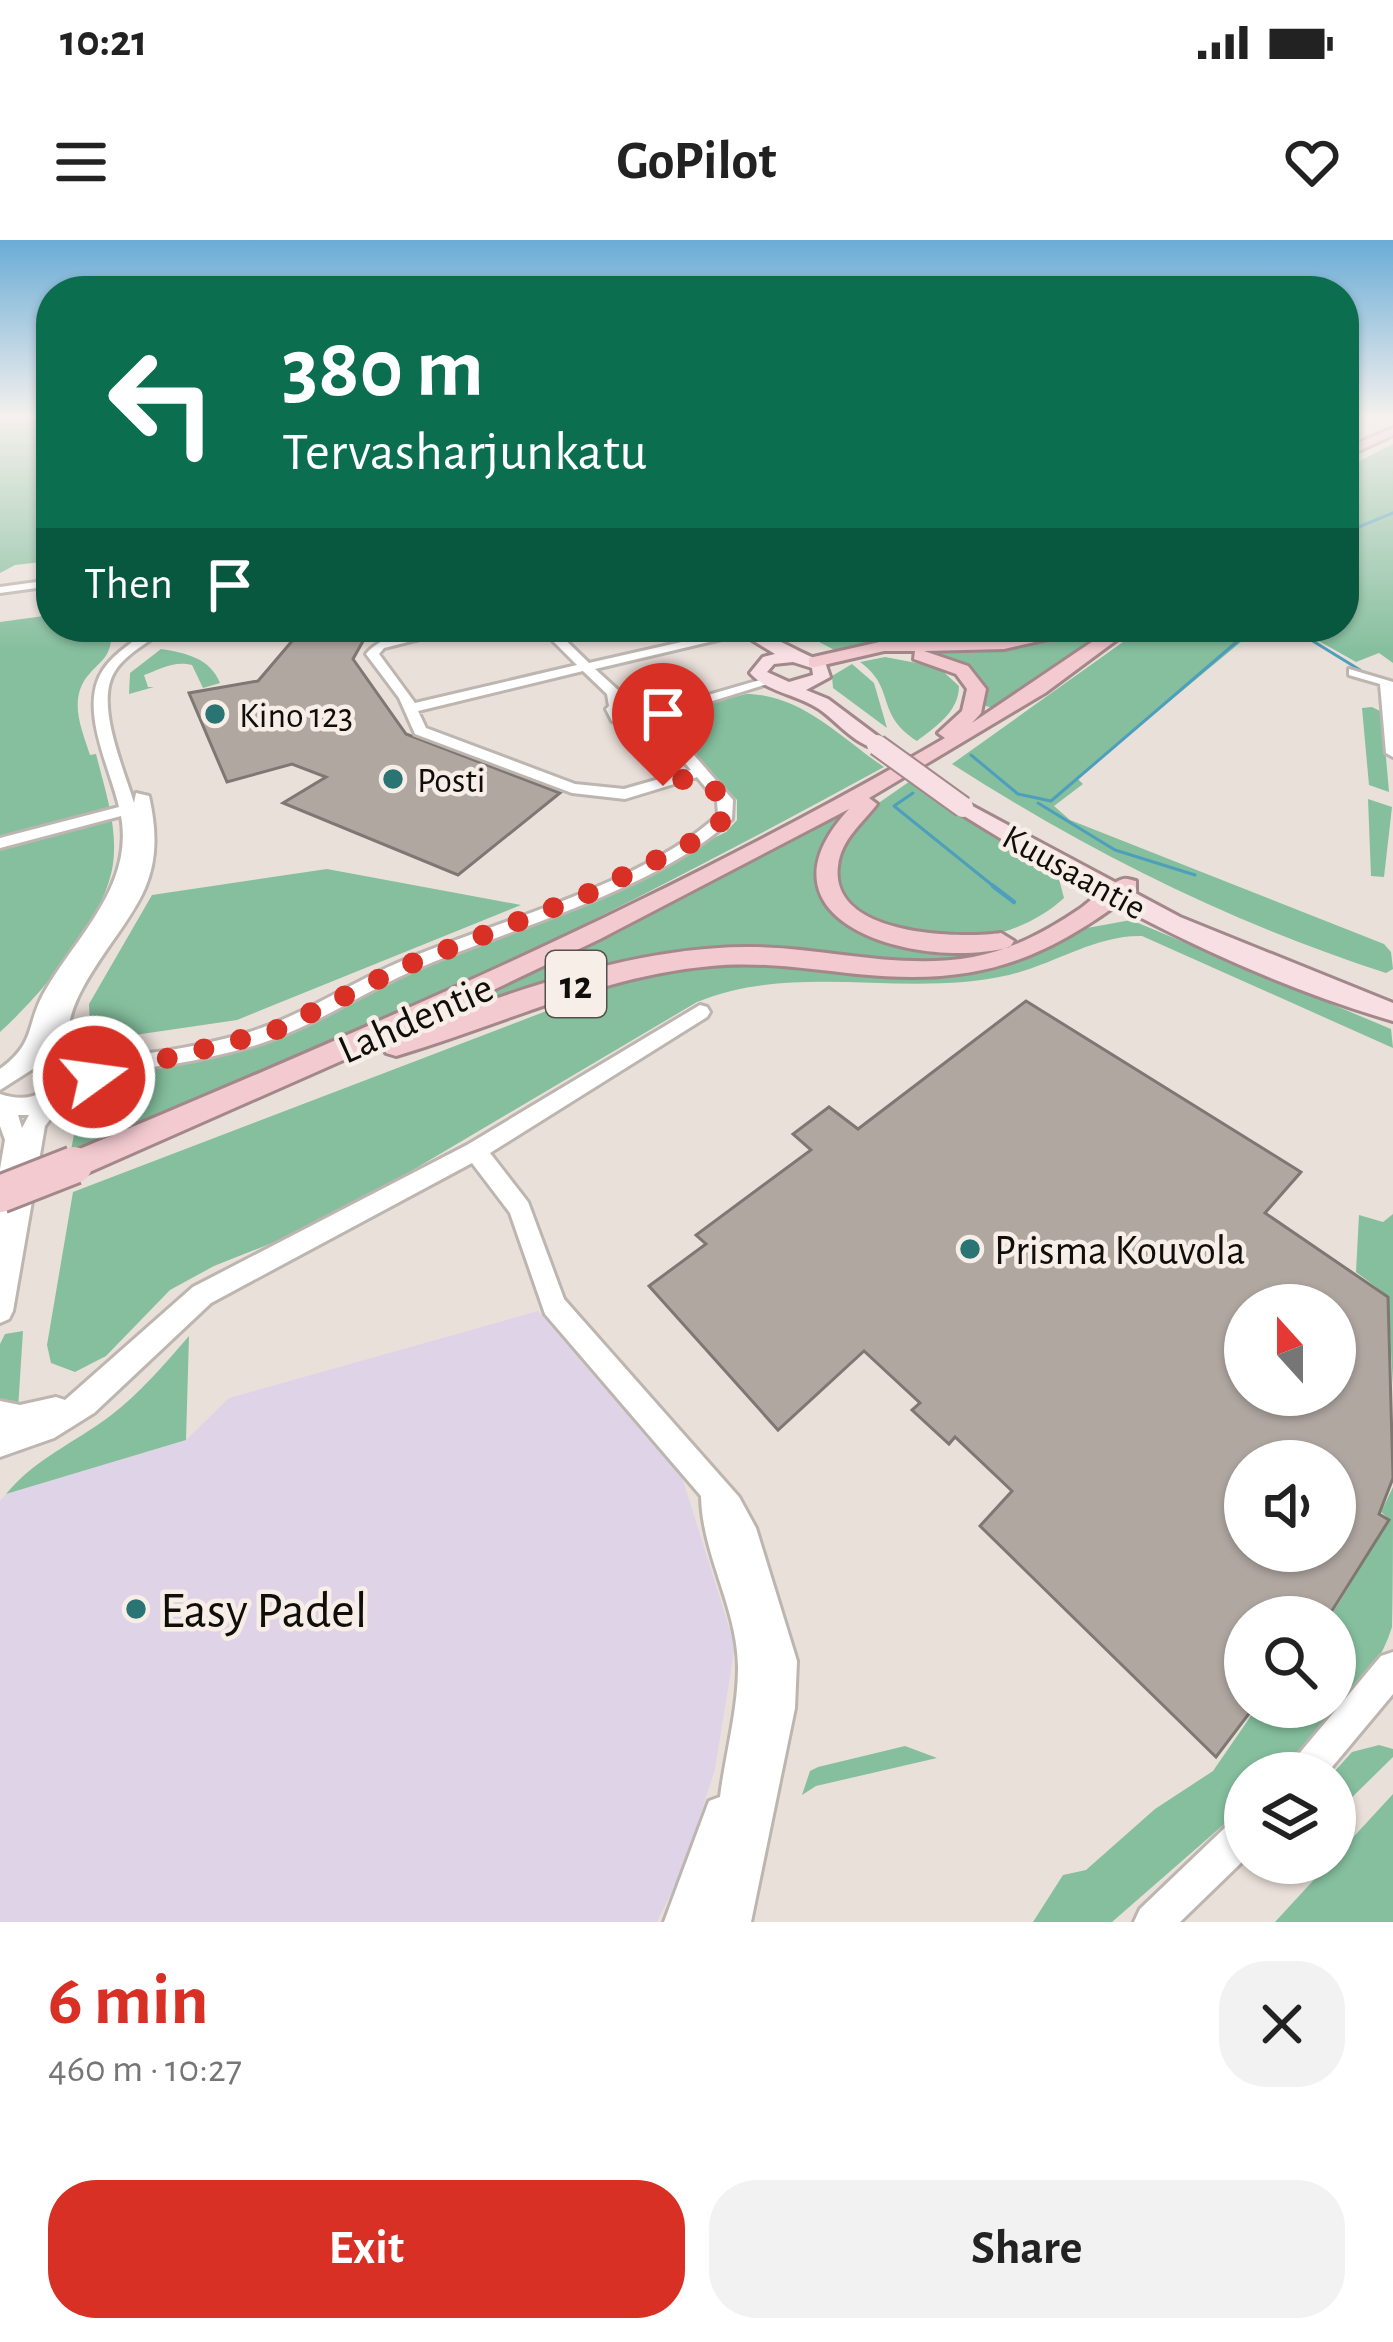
<!DOCTYPE html>
<html lang="en">
<head>
<meta charset="utf-8">
<style>
	body { margin:0; font-family:"Alegreya Sans",sans-serif; background:#f2f2f2; color:#222; height:100vh; display:flex; flex-direction:column; font-size:45px; white-space:nowrap }
	* { box-sizing:border-box; margin:0 }
	p { font-size:39px; color:#767676 }
	.icon { flex:none; width:66px; height:66px; fill:none; stroke:currentColor; stroke-width:2; stroke-linecap:round; stroke-linejoin:round }
	.map { position:relative; height:1682px; overflow:hidden }
	.side { display:flex; flex-direction:column; background:#fff; flex:1 }
	.side>* { flex:none }
	.banner { position:absolute; left:36px; top:36px; width:1323px; height:366px; border-radius:48px; box-shadow:0 3px 9px #0004; background:#0b6e4f; color:#fff; overflow:hidden }
	.needle { width:78px; rotate:339deg }
	.controls { position:absolute; left:1224px; top:1044px; display:grid; gap:24px }
	.controls a { display:grid; place-items:center; width:132px; height:132px; border-radius:50%; background:#fff; box-shadow:0 3px 9px #0004; font-size:60px }
	.pin { position:absolute; display:grid; place-items:center; width:102px; height:102px; color:#fff; margin:-123px -51px; border-radius:50% 50% 50% 0; rotate:-45deg; box-shadow:0 0 12px #0007 }
	.pin .icon { rotate:45deg }
	.me { position:absolute; width:132px; margin:-66px; rotate:76deg; stroke-linejoin:round; filter:drop-shadow(0 0 9px #0008) }
	.turn { display:flex; align-items:center; gap:42px; height:252px; padding:0 48px; font-size:54px }
	.turn .icon { width:156px; height:156px; stroke-width:2.5 }
	.turn b { display:block; font-size:84px; line-height:102px }
	.then { display:flex; align-items:center; height:114px; padding:0 48px; background:#0003; gap:24px; font-size:45px }
	.round { display:grid; place-items:center; flex:none; width:126px; height:126px; border-radius:48px; background:#f2f2f2 }
	.summary { display:flex; align-items:center; justify-content:space-between; height:204px; padding:0 48px }
	h1 { font-size:72px; font-weight:600; line-height:90px; color:#d93025 }
	.primary-button { display:flex; gap:24px; margin-top:auto; padding:24px 48px }
	.primary-button a { flex:1; height:138px; border-radius:48px; background:#d93025; color:#fff; font-size:48px; font-weight:600; line-height:138px; text-align:center }
	.primary-button a+a { background:#f2f2f2; color:#222 }
	.status { display:flex; justify-content:space-between; align-items:center; height:84px; padding:0 60px; background:#fff; direction:ltr }
	.status svg { height:33px; fill:currentColor }
	header { display:flex; justify-content:space-between; align-items:center; height:156px; padding:0 48px; background:#fff; font-size:54px; font-weight:600 }
	.map>svg:first-child { display:block }
	.industrial { fill:#dfd3e8 }
	.green { fill:#85bf9e }
	.lines { fill:none; stroke-linecap:round; stroke-linejoin:round }
	.stream-far1 { stroke:#4e9fbb; stroke-width:3 }
	.stream { stroke:#4e9fbb; stroke-width:4.5 }
	.building { fill:#b0a7a1; stroke:#7f7771; stroke-width:3; fill-rule:evenodd }
	.minor-casing { stroke:#bdb5af; stroke-width:6 }
	.major-casing { stroke:#a3888b; stroke-width:6 }
	.highway-casing { stroke:#a3888b; stroke-width:6 }
	.minor { fill:#fff; fill-rule:evenodd }
	.major { fill:#f7dfe3; fill-rule:evenodd }
	.highway { fill:#f2cad0; fill-rule:evenodd }
	.major-bridge-casing { stroke:#a3888b; stroke-width:24; stroke-linecap:butt }
	.highway-bridge-casing { stroke:#a3888b; stroke-width:42; stroke-linecap:butt }
	.major-bridge { stroke:#f7dfe3; stroke-width:20 }
	.highway-bridge { stroke:#f2cad0; stroke-width:36 }
	.route { stroke:#d93025; stroke-width:21; stroke-dasharray:0 37.8 }
	.poi-dot { fill:#2a7473; stroke:#f7eee7; stroke-width:4.5 }
	.labels { text-anchor:middle; stroke-width:9; stroke-linejoin:round; paint-order:stroke }
	.far-poi-label { font-size:36px; fill:#100d0b; stroke:#f7eee7; text-anchor:start }
	.far-street-label { font-size:36px; fill:#100d0b; stroke:#f7eee7 }
	.shield { fill:#f7eee7; stroke:#55504d; stroke-width:3 }
	.shield-label { font-size:39px; font-weight:bold; fill:#100d0b }
	.street-label { font-size:42px; fill:#100d0b; stroke:#f7eee7 }
	.poi-label { font-size:42px; fill:#100d0b; stroke:#f7eee7; text-anchor:start }
	.near-poi-label { font-size:51px; fill:#100d0b; stroke:#f7eee7; text-anchor:start }
</style>
</head>
<body>
<div class="status"><b>10:21</b><svg viewBox="0 0 49 12"><path d="M0 12V9h3v3zM5 12V6h3v6zM10 12V3h3v9zM15 12V0h3v12zM26 1h20v11H26zM47 4h2v5h-2z"/></svg></div>
<header><svg class="icon" aria-label="menu" viewBox="0 0 24 24"><path d="M4 6h16M4 12h16M4 18h16"/></svg>GoPilot<svg class="icon" aria-label="heart" viewBox="0 0 24 24"><path d="M12 20l-8-8c-3-5 5-10 8-4 3-6 11-1 8 4z"/></svg></header>
<div class="map">
<svg width="1393" height="1682" viewBox="0 0 1393 1682">
	<rect width="100%" height="100%" fill="#eae0da"/>
	<path class="industrial" d="M538 1071 683 1240 735 1406 715 1529 684 1627 657 1682H0V1261L6 1254 186 1200 229 1158Z"/>
	<path class="green" d="M0 177H51V321L15 325 0 333Z
		M1393 204V423L1379 413 1356 422 1294 387H1344V229Z
		M51 375V387H130L111 401C109 417 101 421 91 432 67 457 81 487 90 515L96 514C105 550 118 587 113 624 105 680 40 756 0 792V382Z
		M1077 387 1012 400 838 412 795 389Z
		M1103 387H1114L997 469 982 465 984 456 935 416 898 410 1031 404Z
		M1144 387H1259L1077 538 1083 544 1054 566 1070 580 1384 704 1391 712 1393 729 1386 733C1231 683 1089 612 952 524Z
		M161 409C186 413 210 418 220 443L203 448 192 425C174 420 158 430 144 435L148 447H154L129 454 130 433Z
		M885 417 938 427 959 446C959 472 935 487 917 501 874 473 897 449 860 422Z
		M852 424 874 443 887 488 833 448 832 436Z
		M746 454C801 454 841 498 884 527 621 671 353 804 71 910L78 874 105 838 186 820 586 661 726 592 737 580V560L661 482 667 474Z
		M1372 467 1382 472 1389 552 1369 545 1362 468Z
		M913 539 1059 639 1064 658C999 718 867 718 829 628L860 576Z
		M1368 559 1392 567 1384 637 1371 636Z
		M847 572C829 592 809 610 818 643L872 692 1015 708 933 724 724 711 371 806 614 695Z
		M327 629 521 665 237 780 121 797 90 789 89 764 152 655Z
		M1131 680 1391 789 1393 808 1142 696C1095 695 1055 724 1009 735 905 759 797 721 697 762L325 982 214 1026 170 1050 106 1116 75 1132 51 1123 47 1105 73 952 638 736 710 722 976 731 1030 718 1087 688Z
		M1393 974V1145L1388 1056 1356 1032 1359 975 1383 982Z
		M23 1091 18 1169 0 1162V1104L5 1094Z
		M189 1096 186 1200 6 1254C35 1219 74 1203 110 1176 140 1153 164 1125 189 1096Z
		M1393 1247C1393 1285 1393 1352 1392 1387 1375 1443 1319 1493 1279 1533H1245V1566L1112 1682H1033L1063 1635 1086 1630 1155 1569 1213 1531 1257 1467H1335V1377H1330L1390 1280 1381 1272Z
		M1379 1505 1393 1509V1517L1335 1574 1333 1533 1352 1512Z
		M905 1506 937 1518 816 1546 802 1555 810 1531 818 1527Z
		M1393 1554V1682H1275Z"/>
	<g class="lines">
		<path class="stream-far1" d="M1344 293 1393 273
			M1290 387 1360 430
			M971 515 1018 554 1051 561 1254 387
			M913 553 894 566 997 649
			M1038 563 1115 610 1195 635"/>
		<path class="stream" d="M993 646 1014 662"/>
	</g>
	<path class="building" d="M304 387H371L353 419 406 494 560 553 458 635 283 563 326 537 292 524 227 542 189 453 258 441Z
		M1026 761 1301 932 1265 973 1388 1057 1393 1238 1379 1274 1389 1280 1328 1377H1245V1467H1254L1216 1517 980 1286 1012 1251 955 1197 949 1204 912 1170 920 1163 864 1111 778 1190 649 1046 706 1004 696 995 811 910 793 894 829 867 858 889ZM1245 1065H1335V1155H1245ZM1245 1221H1335V1311H1245Z"/>
	<g class="lines">
		<defs>
			<path id="minor" d="M51 340V346L0 353V347Z
				M153 387H167C151 402 127 412 115 431 94 463 124 529 134 563L136 553 149 556C156 587 158 618 145 648 124 698 54 759 70 815 126 820 189 809 243 794 299 778 348 744 402 721 497 681 644 644 718 575L717 561 697 537 625 559 572 553 415 494 399 458 366 414C385 390 437 387 467 387L384 408 379 414 415 463 577 425 539 387H552L589 423 730 391V397L595 429 618 450 621 459 652 460 660 469 767 438 774 442 661 477 733 560 732 579C655 652 508 688 410 732 357 756 309 789 253 806 198 822 138 832 81 831L74 848 45 886 13 1071 9 1079 0 1083V929L5 900 0 886V854C27 863 45 856 62 833L57 827H36L0 850V829C37 802 25 786 45 751 77 696 134 645 121 576L0 608V598L119 567C110 527 78 468 103 430 115 412 136 400 153 387ZM583 431 607 454 609 466 606 469 612 481C632 485 645 507 665 506V500L642 485 650 482 691 530 624 549 575 544 426 488 418 471ZM629 465 643 467 647 471 639 477 622 474 620 470ZM18 875H29L22 888Z
				M762 387 753 392 747 388 748 387Z
				M1349 429 1393 442V517L1386 513 1380 444 1349 435Z
				M700 765 707 767 710 772 707 777 490 913 528 962 564 1059 739 1257 756 1288 797 1421 795 1468 751 1682H664L709 1561 720 1557C725 1516 738 1470 738 1428 738 1369 702 1315 701 1256L545 1074 510 973 472 923 211 1063 94 1173 54 1198 0 1217V1161L20 1165 56 1157 65 1160 193 1047 467 905Z
				M1393 1412V1454L1327 1533H1288L1293 1521 1381 1416Z
				M1245 1576V1619L1180 1682H1134L1140 1669 1232 1581Z"/>
			<path id="major" d="M731 387C764 387 794 412 825 422L830 437 806 450 828 459 884 501V509C860 511 838 482 819 469 797 454 768 453 750 433L763 417 775 414ZM793 422 812 428 813 435 789 442 767 432 774 424Z
				M963 561 1180 677 1393 763V781C1238 736 1092 656 956 571L953 567Z"/>
			<path id="highway" d="M1393 188V195L1344 218V209Z
				M1065 387H1101L1004 409 924 411 968 426 986 449 981 473 972 483 1114 387H1134L1045 453 869 558 877 564C862 584 841 599 838 626 829 696 958 699 1001 693L1014 701 1010 707C922 731 743 684 849 569L600 699 409 790C515 751 630 708 745 707 821 706 898 731 973 717 1014 709 1047 691 1081 668 1093 659 1105 647 1118 641 1126 637 1127 639 1136 641V651C1040 723 977 746 857 734 809 729 760 721 711 726 600 736 501 785 396 816L386 813 384 802 85 934 74 938 63 934 58 925 63 916C362 791 664 662 945 498L938 493 962 471 967 449 956 434 914 419 915 411H884L815 427 809 426V418L884 401 1004 399Z"/>
		</defs>
		<use href="#minor" class="minor-casing"/>
		<use href="#major" class="major-casing"/>
		<use href="#highway" class="highway-casing"/>
		<use href="#minor" class="minor"/>
		<use href="#major" class="major"/>
		<use href="#highway" class="highway"/>
		<defs>
			<path id="major-bridge" d="M877 505 963 567"/>
			<path id="highway-bridge" d="M0 954 74 925"/>
		</defs>
		<use href="#major-bridge" class="major-bridge-casing"/>
		<use href="#highway-bridge" class="highway-bridge-casing"/>
		<use href="#major-bridge" class="major-bridge"/>
		<use href="#highway-bridge" class="highway-bridge"/>
	</g>
	<linearGradient id="sky" x2="0" y2="1"><stop stop-color="#6aacd6"/><stop offset="0.43" stop-color="#f6f1ee"/><stop offset="1" stop-color="#f6f1ee" stop-opacity="0"/></linearGradient>
	<rect width="1393" height="412" fill="url(#sky)"/>
	<g class="lines">
		<path class="route" d="M94 837 274 791 405 726 583 656 709 594 726 576 724 557 694 536 663 546"/>
	</g>
	<g class="poi-dot">
		<circle cx="215" cy="474" r="12"/>
		<circle cx="393" cy="539" r="12"/>
		<circle cx="970" cy="1009" r="12"/>
		<circle cx="136" cy="1369" r="12"/>
	</g>
	<g class="labels">
		<g class="far-poi-label">
			<text x="239" y="487">Kino 123</text>
			<text x="417" y="552">Posti</text>
		</g>
		<g class="far-street-label">
			<text transform="translate(1075 631) rotate(29)" y="13">Kuusaantie</text>
		</g>
		<rect class="shield" x="546" y="711" width="60" height="66" rx="9"/>
		<g class="shield-label">
			<text x="576" y="758">12</text>
		</g>
		<g class="street-label">
			<text transform="translate(415 777) rotate(-24)" y="15">Lahdentie</text>
		</g>
		<g class="poi-label">
			<text x="994" y="1024">Prisma Kouvola</text>
		</g>
		<g class="near-poi-label">
			<text x="160" y="1387">Easy Padel</text>
		</g>
	</g>
</svg>
<div class="controls">
<a><svg class="needle" viewBox="-14 -14 28 28"><path d="M0-13l5 13h-10z" fill="#e53935"/><path d="M0 13l5-13h-10z" fill="#767676"/></svg></a>
<a><svg class="icon" aria-label="sound" viewBox="0 0 24 24"><path d="M4 9h4l5-4v14l-5-4H4zM17 9q2 3 0 6"/></svg></a>
<a><svg class="icon" aria-label="search" viewBox="0 0 24 24"><circle cx="10" cy="10" r="6"/><path d="M15 15l6 6"/></svg></a>
<a><svg class="icon" aria-label="layers" viewBox="0 0 24 24"><path d="M12 4l9 5-9 5-9-5zM3 14l9 5 9-5"/></svg></a>
</div>
<div class="pin" style="left:663px;top:546px;background:#d93025"><svg class="icon" aria-label="arrive" viewBox="0 0 24 24"><path d="M6 21V4h12l-3 4 3 4H6"/></svg></div>
<svg class="me" style="left:94px;top:837px" viewBox="-20 -20 40 40"><circle r="17" fill="#d93025" stroke="#fff" stroke-width="3"/><path d="M0-11L8 9 0 5-8 9z" fill="#fff"/></svg>
<div class="banner">
<div class="turn"><svg class="icon" aria-label="left" viewBox="0 0 24 24"><path d="M17 20v-9H6M10 6l-5 5 5 5"/></svg><div><b>380 m</b>Tervasharjunkatu</div></div>
<div class="then">Then<svg class="icon" aria-label="arrive" viewBox="0 0 24 24"><path d="M6 21V4h12l-3 4 3 4H6"/></svg></div>
</div>
</div>
<section class="side">
<div class="summary"><div><h1>6 min</h1><p>460 m · 10:27</p></div><a class="round"><svg class="icon" aria-label="close" viewBox="0 0 24 24"><path d="M6 6l12 12M18 6L6 18"/></svg></a></div>
<div class="primary-button"><a>Exit</a><a>Share</a></div>
</section>
</body>
</html>
